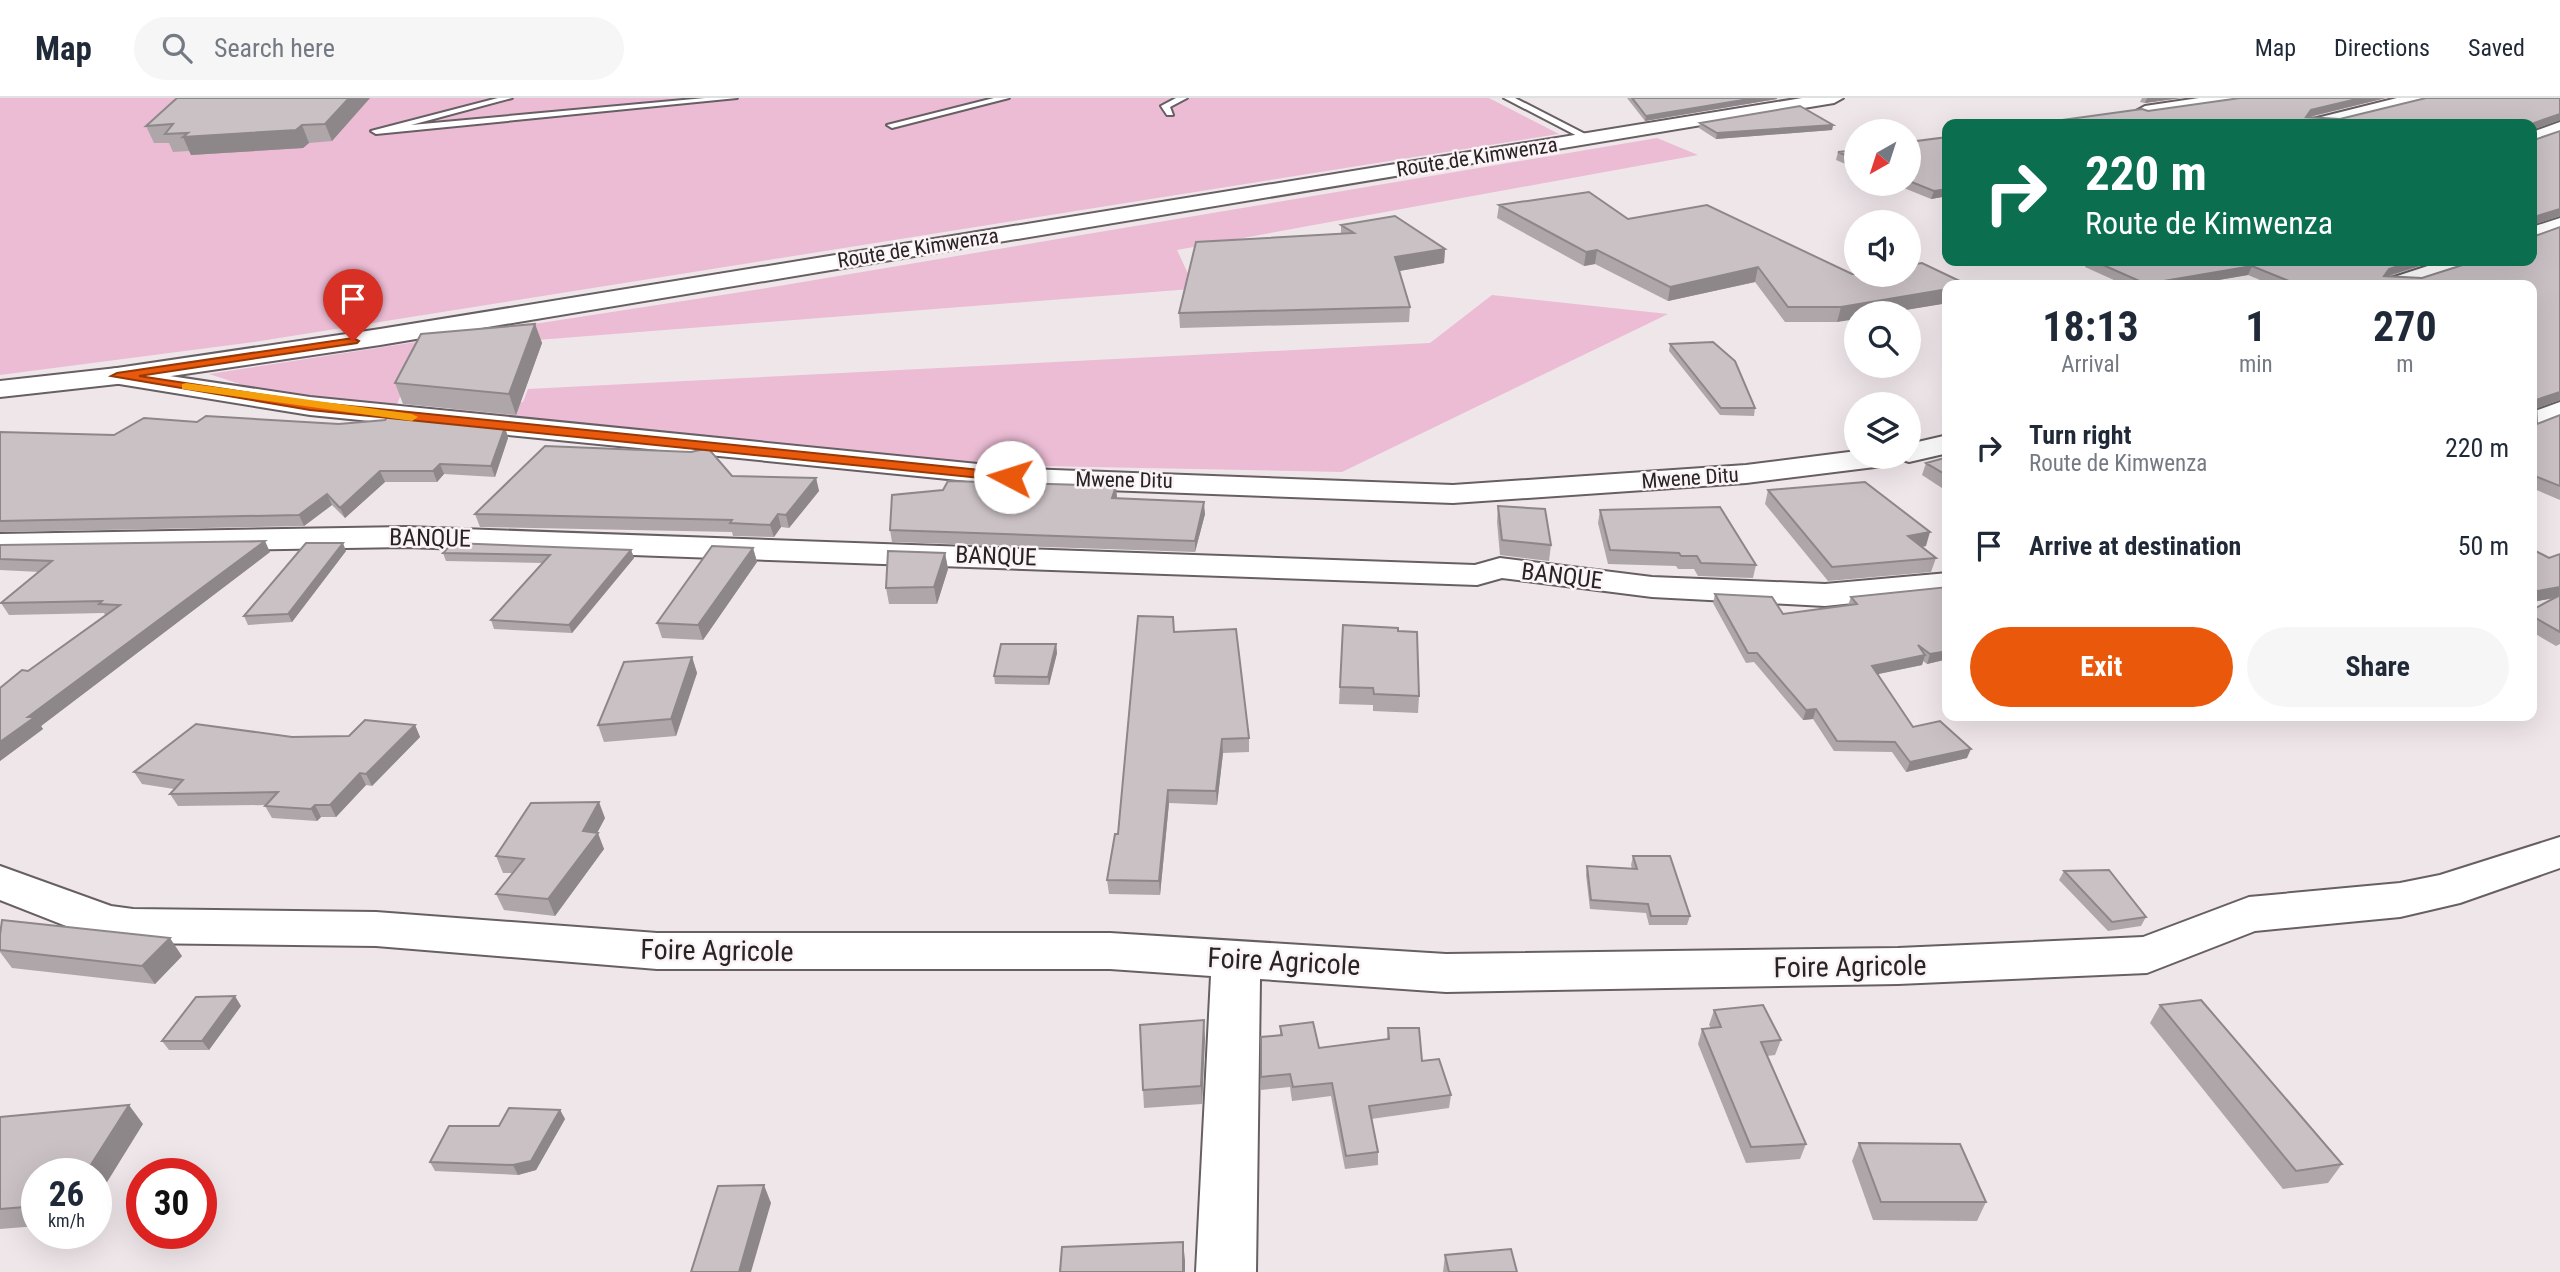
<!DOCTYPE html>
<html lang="en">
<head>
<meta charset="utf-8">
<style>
	body { margin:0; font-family:"Roboto Condensed",sans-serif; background:#f6f6f7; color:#1f2937; height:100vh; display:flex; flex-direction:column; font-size:26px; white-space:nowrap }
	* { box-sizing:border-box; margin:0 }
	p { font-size:23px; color:#747a83 }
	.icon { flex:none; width:38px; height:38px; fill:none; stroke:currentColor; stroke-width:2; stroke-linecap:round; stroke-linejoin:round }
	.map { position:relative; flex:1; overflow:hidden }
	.sheet { position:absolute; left:1942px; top:182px; width:595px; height:441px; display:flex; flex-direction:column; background:#fff; border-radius:14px; box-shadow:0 7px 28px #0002 }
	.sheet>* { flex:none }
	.hud { position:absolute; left:1942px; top:21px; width:595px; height:147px; border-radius:14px; box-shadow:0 7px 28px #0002; background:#0b6e4f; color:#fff; overflow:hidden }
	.needle { width:46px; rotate:219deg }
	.controls { position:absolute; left:1844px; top:21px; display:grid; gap:14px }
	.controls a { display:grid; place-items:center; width:77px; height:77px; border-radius:50%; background:#fff; box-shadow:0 7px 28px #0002; font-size:35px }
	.speed { position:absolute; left:21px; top:1060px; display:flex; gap:14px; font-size:35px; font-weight:700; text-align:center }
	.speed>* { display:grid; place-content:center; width:91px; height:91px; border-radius:50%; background:#fff; box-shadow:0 7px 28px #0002; line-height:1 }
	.speed small { font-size:18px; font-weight:400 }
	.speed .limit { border:10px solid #d22; background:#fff; color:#111 }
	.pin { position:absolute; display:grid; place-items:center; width:60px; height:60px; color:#fff; margin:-72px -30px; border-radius:50% 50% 50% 0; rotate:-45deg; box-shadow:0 0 7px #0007 }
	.pin .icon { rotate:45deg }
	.me { position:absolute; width:77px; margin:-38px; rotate:275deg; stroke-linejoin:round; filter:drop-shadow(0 0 5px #0008) }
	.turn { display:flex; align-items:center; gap:24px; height:147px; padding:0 28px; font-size:32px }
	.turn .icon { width:91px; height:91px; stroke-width:2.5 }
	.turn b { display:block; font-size:49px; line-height:60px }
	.eta { display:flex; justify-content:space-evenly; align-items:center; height:119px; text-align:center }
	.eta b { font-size:42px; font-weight:700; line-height:49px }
	.primary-button { display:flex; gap:14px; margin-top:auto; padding:14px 28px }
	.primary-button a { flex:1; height:80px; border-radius:42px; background:#ea580c; color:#fff; font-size:28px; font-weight:700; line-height:80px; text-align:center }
	.primary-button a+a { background:#f6f6f7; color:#1f2937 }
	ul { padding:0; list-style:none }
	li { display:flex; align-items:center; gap:21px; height:98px; padding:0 28px }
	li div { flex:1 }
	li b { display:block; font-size:26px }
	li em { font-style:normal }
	header { display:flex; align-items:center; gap:42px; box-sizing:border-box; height:98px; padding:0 35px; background:#fff; border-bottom:2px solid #e0e1e3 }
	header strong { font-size:33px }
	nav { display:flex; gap:38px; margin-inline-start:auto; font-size:24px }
	.search { width:490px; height:63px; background:#f6f6f7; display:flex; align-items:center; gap:18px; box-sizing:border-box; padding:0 24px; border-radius:38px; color:#747a83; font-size:26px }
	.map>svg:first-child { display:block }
	.green { fill:#ebbcd4 }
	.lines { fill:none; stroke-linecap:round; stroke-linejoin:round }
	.service-casing { stroke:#675f63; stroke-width:4 }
	.minor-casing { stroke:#675f63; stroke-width:4 }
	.tertiary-casing { stroke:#675f63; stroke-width:4 }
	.service { fill:#fff; fill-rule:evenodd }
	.minor { fill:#fff; fill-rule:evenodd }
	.tertiary { fill:#fff; fill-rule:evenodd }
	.wall { fill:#aea6a9 }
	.shaded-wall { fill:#8d878a }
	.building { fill:#cac1c5; stroke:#8d878a; stroke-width:2 }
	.route { fill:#ea580c; stroke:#983908; stroke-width:2 }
	.slow { fill:#f59e0b }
	.labels { text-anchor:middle; stroke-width:5; stroke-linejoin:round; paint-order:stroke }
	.far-street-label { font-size:21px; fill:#272425; stroke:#fcf3f7 }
	.street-label { font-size:24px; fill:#272425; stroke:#fcf3f7 }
	.near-street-label { font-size:28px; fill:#272425; stroke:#fcf3f7 }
</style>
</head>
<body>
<header>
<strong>Map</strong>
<div class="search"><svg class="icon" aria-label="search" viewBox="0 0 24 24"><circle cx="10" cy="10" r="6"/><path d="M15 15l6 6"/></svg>Search here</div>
<nav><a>Map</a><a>Directions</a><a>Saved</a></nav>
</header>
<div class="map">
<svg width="2560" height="1174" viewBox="0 0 2560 1174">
	<rect width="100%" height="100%" fill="#efe6ea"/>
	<path class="green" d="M0 0H1489L1559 36 254 244 0 277Z
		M1657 40 1698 57 1177 152 1190 180 1204 190 420 251 395 311 419 314 523 304 528 291 1430 245 1492 197 1668 216 1342 374 995 367 295 304 209 276 773 189Z"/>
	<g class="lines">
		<defs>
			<path id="service" d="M498 0H512L411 27 705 0H737L376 36 371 33Z
				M994 0H1009L892 30 887 27Z
				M1176 0H1187L1170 9 1173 17H1167L1161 8Z
				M1504 0H1515L1593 40 1585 42Z"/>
			<path id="minor" d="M2199 0H2245L2236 5 2145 18 2136 13 2145 8Z
				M2397 0H2427L2424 4 2336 26H2306L2309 22Z
				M2560 24V37L2532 47V34Z
				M2560 120V134L2532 144V129Z
				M2443 163H2477L2473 168 2417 187H2382L2385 182Z
				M117 270 310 299 1027 371 1453 387 1746 367 1857 353V359H1909V346L1948 337V355L1909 364 1897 360 1894 365 1883 368 1746 385 1453 405 1027 389 310 317 107 284 103 278 107 272Z
				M2560 304V323L2532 334V314Z
				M406 429 1475 467 1500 460 1652 479 1825 486 1948 475V495L1825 508 1652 499 1502 480 1477 487 406 449 0 456V436Z
				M2560 739V770L2460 805 2400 819 2255 833 2147 875 1898 886 1446 894 1260 881 1256 1174H1196L1211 878 1110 871H657L376 848 133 845 89 837 0 802V768L111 808 133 811 376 814 657 835H1110L1446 856 1898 850 2143 839 2249 799 2400 785 2440 777Z"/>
			<path id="tertiary" d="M1802 0H1843L1834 5 380 247 117 286 0 299V283L117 270 380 231Z"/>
		</defs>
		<use href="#service" class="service-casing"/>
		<use href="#minor" class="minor-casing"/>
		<use href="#tertiary" class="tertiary-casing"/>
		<use href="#service" class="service"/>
		<use href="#minor" class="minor"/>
		<use href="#tertiary" class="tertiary"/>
	</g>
	<path class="wall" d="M177 0H370L332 43 309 45 303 50 191 57 189 53 173 54 169 45H154L146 28Z
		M1627 0H1777V1L1645 23Z
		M2142 0H2181L2145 5 2140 4Z
		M2386 0 2310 19 2340 21 2560 0V22L2534 31V42L2560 33V118L2535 126V138L2560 129V302L2536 310 2537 326 2560 317V402L2532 390V187H2272L2248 177 2189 187H2125L2085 169 2087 163H2435L2387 179 2422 180 2532 163V26H2033L2148 13Z
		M1700 25 1833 27 1832 32 1716 41 1699 30Z
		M1948 39V98L1931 101 1894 86H1909V44Z
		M1857 52V71L1836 62 1838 54Z
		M1499 107 1628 121 1852 176 1948 205 1887 215H1857L1837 224H1785L1755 184 1668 203 1595 166 1584 168 1497 120Z
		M1341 127 1445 151 1444 165 1399 173 1410 209 1409 224 1180 230 1179 215 1341 136Z
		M535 226 542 245 516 317 403 306 395 285Z
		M1670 246 1755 310 1754 318 1720 317 1669 253Z
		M197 324 505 329 508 340 495 379 444 376 437 384H385L345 420 332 407 304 428 0 434V334L114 337Z
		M1948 359V394L1922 377 1926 365Z
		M732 378 816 380 819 393 789 430 781 429 774 439 733 438 732 434 480 429 475 416Z
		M1768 392 1926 448 1922 449 1936 460 1931 474 1828 483 1765 406Z
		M1117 400 1205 416 1195 454 892 444 890 432Z
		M1498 408 1551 447 1549 463 1500 457 1497 424Z
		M1600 412 1756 467 1753 480 1698 478 1694 471H1678L1676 468 1608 466 1598 425Z
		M0 447 270 454 41 628 43 631 0 663V590L28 573 105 517 104 515 9 517 1 505 40 474 0 472Z
		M753 450 757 464 703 542 662 540 657 525Z
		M2532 451 2549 460 2560 456V546L2556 548 2532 534V512L2555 500 2532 504Z
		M631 452 634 460 572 535 494 531 491 522 543 465 446 463 443 455Z
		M346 453 292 524 248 527 244 518Z
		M945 455 948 471 937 506H889L886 490Z
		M1715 496 1783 516 1848 507 1851 499 1948 561 1927 566 1923 563 1922 567 1877 576 1913 629 1967 660 1906 674 1892 654 1834 653 1813 621 1803 622 1754 564 1746 565 1713 505Z
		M1343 527 1398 533 1419 598 1418 615 1373 613V607L1339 606Z
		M1174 534 1249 640V654L1223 655 1217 707 1169 705 1160 797 1109 796 1107 782 1118 736Z
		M1056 546 1057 555 1049 587 995 586 994 578Z
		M692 559 697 575 676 638 604 644 598 627Z
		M415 627 420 639 372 688 366 687 336 719H321L317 723 272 720 265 708 267 707 178 708 170 696 174 691 142 686 134 674 292 639 349 638Z
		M605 720 597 735 604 751 555 818 504 812 496 796 512 775H503L496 758Z
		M1633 758 1690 818 1687 827H1649L1646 815 1590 811 1586 777 1587 768 1632 771 1631 767Z
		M2064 773 2146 819 2141 828 2108 833 2059 782Z
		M0 837 182 858 155 886 12 870 0 854Z
		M2160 907 2342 1066 2328 1085 2283 1091 2150 925Z
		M241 908 209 952H169L162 943Z
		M1714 912 1781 942 1775 957 1767 958 1806 1046 1800 1061 1746 1065 1698 946 1702 931 1711 930 1709 927Z
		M1280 928 1319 950 1387 941 1388 930 1422 963 1451 997 1449 1010 1371 1021 1378 1054V1067L1345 1071 1331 998 1292 1003 1290 989 1261 992V939L1280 937Z
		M1205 940 1202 1006 1144 1010 1143 992Z
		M560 1012 565 1021 536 1072 518 1077 435 1073 430 1064Z
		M0 1019 143 1026 37 1076V1128L0 1131Z
		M1859 1045 1986 1104 1977 1123 1873 1122 1852 1063Z
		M1445 1157 1517 1174H1443Z"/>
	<path class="shaded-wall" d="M349 0H370L332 43 325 26Z
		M1755 0H1777V1L1645 23 1646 18Z
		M2147 0H2181L2145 5Z
		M2361 0H2386L2308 19H2306L2311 12Z
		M2560 16V22L2532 32 2534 25Z
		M302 27 309 45 303 50 191 57 183 39Z
		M1833 27 1832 32 1716 41 1717 35Z
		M1948 91V98L1931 101 1934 93Z
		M2560 111V118L2532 127 2534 119Z
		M1445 151 1444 165 1394 174 1395 159Z
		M1597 152 1595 166 1584 168 1586 154Z
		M2413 163H2435L2384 179 2379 187 2389 171Z
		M2252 168 2248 177 2189 187H2146V186Z
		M1758 169 1755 184 1668 203 1670 189Z
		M1948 191V205L1887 215H1857V221L1837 224 1841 209Z
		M535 226 542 245 516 317 509 296Z
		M2560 294V302L2532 312 2536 302Z
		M505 329 508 340 495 379 491 368Z
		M440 366 444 376 437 384 433 373Z
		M380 373 385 384 345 420 340 410Z
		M816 380 819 393 789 430 786 417Z
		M1116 388 1117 399 1113 411 1112 400Z
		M327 396 332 407 304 428 299 417Z
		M1204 404 1205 416 1195 454V443Z
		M778 416 781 429 774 439 770 427Z
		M1930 434 1926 448 1904 452 1908 438Z
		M265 443 270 454 41 628 43 631 0 663V644L28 619Z
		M343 445 346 453 292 524 288 516Z
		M753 450 757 464 703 542 698 527Z
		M631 452 634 460 572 535 569 527Z
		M945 455 948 471 937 506 934 489Z
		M2560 489V499L2532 504V494Z
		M1056 546 1057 555 1049 587 1048 579Z
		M1948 553V561L1927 566 1930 556Z
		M1925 557 1922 567 1869 578 1872 568Z
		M692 559 697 575 676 638 671 621Z
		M1816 611 1813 621 1803 622 1806 612Z
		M415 627 420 639 372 688 366 676Z
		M1222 641 1223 655 1217 707 1216 693Z
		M1971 651 1967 660 1906 674 1910 664Z
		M360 675 366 687 336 719 330 707Z
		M1168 692 1169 705 1160 797 1159 783Z
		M599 704 605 720 596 737 598 735 604 751 555 818 548 801Z
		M315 707 321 719 317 723 311 711Z
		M170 840 182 858 155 886 142 868Z
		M235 898 241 908 209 952 202 943Z
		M1204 922 1205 940 1202 1006 1201 988Z
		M129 1007 143 1026 96 1102V1076H85Z
		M560 1012 565 1021 536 1072 518 1077 513 1067Z
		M764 1087 771 1105 751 1174H739Z
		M1183 1144 1185 1162V1174H1183Z"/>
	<path class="building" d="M177 0H349L325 26 302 27 296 32 183 39 188 35 165 36 173 26 146 28Z
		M1632 0H1755L1646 18Z
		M2240 0H2361L2311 12 2306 19 2340 21 2426 0H2560V16L2534 25V42L2560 33V111L2534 119 2535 138 2560 129V294L2536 302 2537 326 2560 317V388L2532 377V187H2299L2252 168 2146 186 2094 163H2413L2389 171 2384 178 2422 180 2475 163H2532V26H2033L2142 11 2148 13Z
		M1800 8 1833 27 1717 35 1700 25Z
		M1948 39V91L1934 93 1909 83V44Z
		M1857 52V62L1838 54Z
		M1589 94 1628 121 1707 107 1852 176 1909 177V167L1922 165 1968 187H1948V191L1841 209H1788L1758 169 1670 189 1597 152 1586 154 1499 107Z
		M1395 118 1445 151 1395 159 1410 209 1179 215 1196 144 1354 135 1341 127Z
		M535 226 509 296 395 285 421 236Z
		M1713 244 1735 263 1755 310H1721L1670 246Z
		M206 318 339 326 385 322 388 318 505 329 491 368 440 366 433 373H380L340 410 327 396 299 417 0 423V334L114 337 144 320 197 324Z
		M545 348 691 354 708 350 732 378 816 380 786 417 778 416 770 427 730 425 732 422 475 416Z
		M1948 359V378L1926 365Z
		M948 383 1116 388 1112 400 1204 404 1195 443 890 432 892 397 943 392Z
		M1865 384 1930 434 1908 438 1936 460 1832 469 1768 392Z
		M1498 408 1545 411 1551 447 1502 442Z
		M1720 409 1756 467 1701 465 1697 458H1681L1679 455 1610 452 1600 412Z
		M265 443 28 619H35L0 644V590L22 572 28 573 120 507 99 506 102 503 1 505 52 463 0 461V447Z
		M306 445H343L288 516 244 518Z
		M452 445 631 452 569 527 491 522 550 457 443 455Z
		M712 448 753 450 698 527 657 525Z
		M2532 451 2549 460 2560 456V489L2532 494Z
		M888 453 945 455 934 489 886 490Z
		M1948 489V553L1930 556 1918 547 1925 557 1872 568 1913 629 1940 623 1971 651 1910 664 1895 644 1837 643 1816 611 1806 612 1757 555H1748L1715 496 1772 499 1783 516 1857 506 1851 499Z
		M2560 497V534L2532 518V512Z
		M1138 518 1173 519 1174 534 1236 531 1249 640 1222 641 1216 693 1168 692 1159 783 1107 782 1115 736H1118Z
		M1343 527 1398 530V533L1417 534 1419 598 1374 596 1373 590 1340 589Z
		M1001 546H1056L1048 579 994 578Z
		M692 559 671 621 598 627 624 564Z
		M365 622 415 627 366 676 360 675 330 707H315L311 711 265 708 278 694 170 696 183 682 134 674 196 626 292 639 349 638Z
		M599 704 583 733 598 735 548 801 496 796 524 761 496 758 531 705Z
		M1633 758H1670L1690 818H1651L1648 806 1591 802 1587 768 1637 771Z
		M2109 772 2146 819 2112 824 2064 773Z
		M2 822 170 840 142 868 0 852V837Z
		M235 898 202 943H162L196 899Z
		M2201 902 2342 1066 2296 1073 2160 907Z
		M1763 907 1781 942 1761 944 1806 1046 1751 1049 1702 931 1721 929 1714 912Z
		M1204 922 1201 988 1143 992 1140 927Z
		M1313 924 1319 950 1389 941 1388 930H1419L1422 963 1439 961 1451 997 1369 1008 1378 1054 1346 1058 1332 985 1293 989 1290 976 1261 979V939L1282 937 1280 928Z
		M129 1007 85 1076H37V1108L0 1111V1019Z
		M509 1010 560 1012 531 1063 513 1067 430 1064 449 1028H499Z
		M1859 1045 1960 1046 1986 1104H1881Z
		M764 1087 739 1174H691L718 1088Z
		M1183 1144V1174H1060L1062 1149Z
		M1511 1151 1517 1174H1449L1445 1157Z"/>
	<path class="route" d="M353 240 359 243 357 245 139 278 310 304 1010 375 1017 379 1010 383 310 312 111 278 117 275Z"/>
	<path class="slow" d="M186 285 412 316 418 319 412 323 182 291V286Z"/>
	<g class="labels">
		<g class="far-street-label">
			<text transform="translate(1477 59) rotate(-9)" y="7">Route de Kimwenza</text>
			<text transform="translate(918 150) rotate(-9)" y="7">Route de Kimwenza</text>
			<text transform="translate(1690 380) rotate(-4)" y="7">Mwene Ditu</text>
			<text transform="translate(1124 382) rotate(1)" y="7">Mwene Ditu</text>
		</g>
		<g class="street-label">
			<text transform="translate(430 440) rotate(1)" y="8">BANQUE</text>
			<text transform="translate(996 458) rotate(2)" y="8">BANQUE</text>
			<text transform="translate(1562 478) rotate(7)" y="8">BANQUE</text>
		</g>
		<g class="near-street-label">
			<text transform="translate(717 852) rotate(1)" y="10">Foire Agricole</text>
			<text transform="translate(1284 863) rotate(3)" y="10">Foire Agricole</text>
			<text transform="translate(1850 868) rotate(-1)" y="10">Foire Agricole</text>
		</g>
	</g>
</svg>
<div class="controls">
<a><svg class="needle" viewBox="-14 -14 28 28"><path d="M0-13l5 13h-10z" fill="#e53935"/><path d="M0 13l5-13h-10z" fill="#747a83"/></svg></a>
<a><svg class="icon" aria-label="sound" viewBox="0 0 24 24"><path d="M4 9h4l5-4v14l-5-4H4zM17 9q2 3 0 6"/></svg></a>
<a><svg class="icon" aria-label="search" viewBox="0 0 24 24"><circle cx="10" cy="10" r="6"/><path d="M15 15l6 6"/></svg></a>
<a><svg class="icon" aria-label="layers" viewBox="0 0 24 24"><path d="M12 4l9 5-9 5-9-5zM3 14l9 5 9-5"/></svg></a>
</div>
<div class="speed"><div>26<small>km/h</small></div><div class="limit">30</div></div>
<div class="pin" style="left:353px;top:243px;background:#d93025"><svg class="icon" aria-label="arrive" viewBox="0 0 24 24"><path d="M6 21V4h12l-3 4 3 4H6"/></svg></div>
<svg class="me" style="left:1010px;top:379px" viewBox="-20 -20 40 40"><circle r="19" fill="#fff"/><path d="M0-13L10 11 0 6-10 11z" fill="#ea580c"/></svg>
<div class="hud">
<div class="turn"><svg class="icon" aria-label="right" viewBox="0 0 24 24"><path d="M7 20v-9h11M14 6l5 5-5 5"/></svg><div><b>220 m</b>Route de Kimwenza</div></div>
</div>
<section class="sheet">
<div class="eta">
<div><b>18:13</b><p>Arrival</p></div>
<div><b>1</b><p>min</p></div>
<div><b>270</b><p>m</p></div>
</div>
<ul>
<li><svg class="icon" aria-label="right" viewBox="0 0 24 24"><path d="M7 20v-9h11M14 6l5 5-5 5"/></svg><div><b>Turn right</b><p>Route de Kimwenza</p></div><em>220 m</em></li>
<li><svg class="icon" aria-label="arrive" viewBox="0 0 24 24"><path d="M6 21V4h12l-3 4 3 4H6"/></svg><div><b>Arrive at destination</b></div><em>50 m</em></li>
</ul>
<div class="primary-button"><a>Exit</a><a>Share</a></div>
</section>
</div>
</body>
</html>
